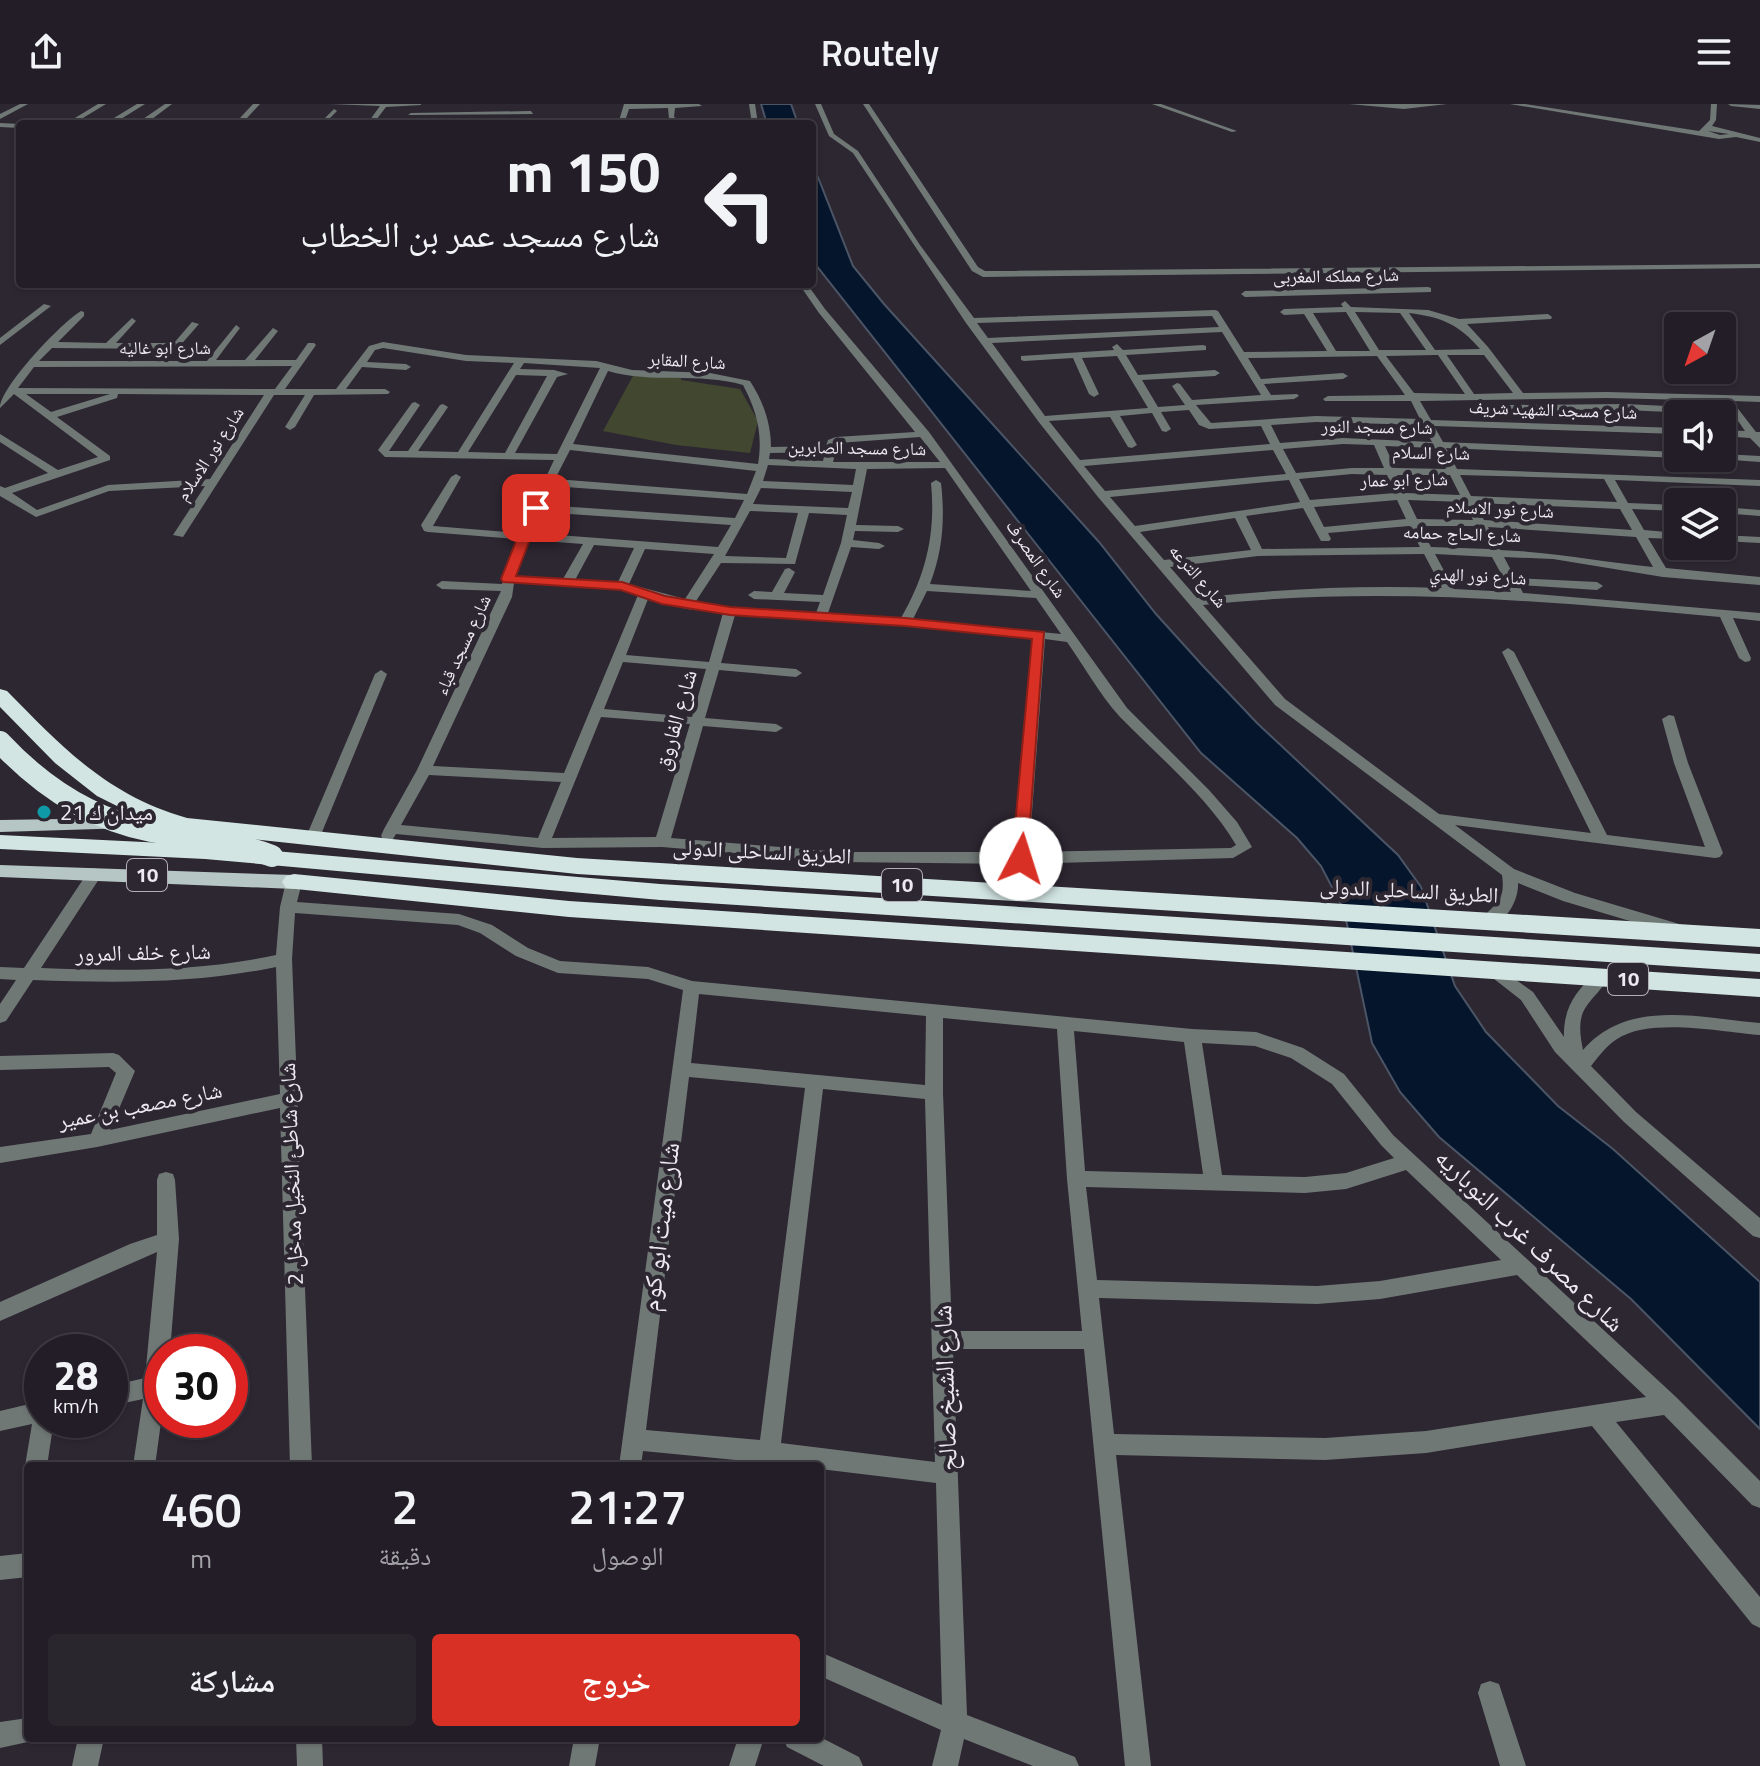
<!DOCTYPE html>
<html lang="ar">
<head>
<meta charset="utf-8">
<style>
	body { margin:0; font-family:"Titillium Web","Noto Naskh Arabic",sans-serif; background:#2a262e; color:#f1f3f6; direction:rtl; height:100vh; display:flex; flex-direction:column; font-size:30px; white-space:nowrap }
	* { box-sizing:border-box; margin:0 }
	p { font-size:26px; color:#a2a2a7 }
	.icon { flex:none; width:44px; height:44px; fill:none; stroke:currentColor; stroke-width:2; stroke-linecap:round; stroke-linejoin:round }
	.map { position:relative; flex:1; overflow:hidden; direction:ltr }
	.details { position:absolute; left:24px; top:1358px; width:800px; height:280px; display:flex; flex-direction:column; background:#221d26; border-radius:8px; box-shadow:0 2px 6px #0004,0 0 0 2px #3f3b43; direction:rtl }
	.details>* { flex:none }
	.banner { position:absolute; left:16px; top:16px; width:800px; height:168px; border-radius:8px; box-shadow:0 2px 6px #0004,0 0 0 2px #3f3b43; direction:rtl; background:#221d26; color:#f1f3f6; overflow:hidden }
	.needle { width:52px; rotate:220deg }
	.buttons { position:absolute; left:1664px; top:208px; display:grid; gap:16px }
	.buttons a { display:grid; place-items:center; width:72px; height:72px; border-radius:8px; background:#221d26; box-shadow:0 2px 6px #0004,0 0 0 2px #3f3b43; font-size:40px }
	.speed { position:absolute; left:24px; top:1230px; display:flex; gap:16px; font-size:40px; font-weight:700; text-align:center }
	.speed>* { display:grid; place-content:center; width:104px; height:104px; border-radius:50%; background:#221d26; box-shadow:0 2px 6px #0004,0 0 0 2px #3f3b43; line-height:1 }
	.speed small { font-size:20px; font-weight:400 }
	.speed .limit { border:12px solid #d22; background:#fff; color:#111 }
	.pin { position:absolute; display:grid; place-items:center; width:68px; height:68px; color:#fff; margin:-34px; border-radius:16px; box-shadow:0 4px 12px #0006 }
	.me { position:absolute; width:88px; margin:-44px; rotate:5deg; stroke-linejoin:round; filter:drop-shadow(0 0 6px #0008) }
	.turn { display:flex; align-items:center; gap:28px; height:168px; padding:0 24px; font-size:36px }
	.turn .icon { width:104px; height:104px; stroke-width:2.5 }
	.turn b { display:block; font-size:56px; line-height:68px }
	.eta { display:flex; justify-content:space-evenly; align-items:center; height:136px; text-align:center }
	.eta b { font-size:48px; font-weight:600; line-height:56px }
	.action { display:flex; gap:16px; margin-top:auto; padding:16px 24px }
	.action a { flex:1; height:92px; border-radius:8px; background:#d93025; color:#fff; font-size:32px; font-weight:600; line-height:92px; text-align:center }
	.action a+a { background:#2a262e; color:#f1f3f6 }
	header { display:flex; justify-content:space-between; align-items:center; height:104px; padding:0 24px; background:#221d26; font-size:36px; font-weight:600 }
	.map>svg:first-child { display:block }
	.green { fill:#424830 }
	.water { fill:#05152b; stroke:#4b5566; stroke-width:2 }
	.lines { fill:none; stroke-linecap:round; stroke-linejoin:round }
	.street { fill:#707876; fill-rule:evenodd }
	.primary { fill:#b6c6c4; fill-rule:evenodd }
	.highway { fill:#d2e5e2; fill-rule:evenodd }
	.highway-bridge { stroke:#d2e5e2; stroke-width:22 }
	.route { fill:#d93025; stroke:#8d1f18; stroke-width:2 }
	.culture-dot { fill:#0f9aa8; stroke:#2d2732; stroke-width:3 }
	.labels { text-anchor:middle; stroke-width:8; stroke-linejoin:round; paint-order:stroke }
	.far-street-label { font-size:18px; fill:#ede9f1; stroke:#2d2732 }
	.shield { fill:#2d2732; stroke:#b3afb8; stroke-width:2 }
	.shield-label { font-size:20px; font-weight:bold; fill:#ede9f1 }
	.street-label { font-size:22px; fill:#ede9f1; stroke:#2d2732 }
	.poi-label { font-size:22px; fill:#ede9f1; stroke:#2d2732; text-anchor:start }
	.near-street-label { font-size:26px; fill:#ede9f1; stroke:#2d2732 }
</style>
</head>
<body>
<header><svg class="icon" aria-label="menu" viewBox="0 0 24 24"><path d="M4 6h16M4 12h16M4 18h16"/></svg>Routely<svg class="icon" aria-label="share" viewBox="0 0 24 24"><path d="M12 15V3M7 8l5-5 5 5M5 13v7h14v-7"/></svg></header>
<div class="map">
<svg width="1760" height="1662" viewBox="0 0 1760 1662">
	<rect width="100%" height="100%" fill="#2d2732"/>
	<path class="green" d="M634 270 681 273V276L740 285 758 317 750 349 676 341 603 327Z"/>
	<path class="water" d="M761 0H791L798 20H767Z
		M812 58 853 162 884 200 1099 438 1156 510 1203 562 1257 619 1398 751 1421 783 1455 882 1486 928 1558 1002 1613 1045 1760 1178V1325L1631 1195 1439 1033 1400 988 1372 939 1344 806 1321 762 1297 734 1201 649 816 161 812 146Z"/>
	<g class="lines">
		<path class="street" d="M20 0H28L0 15V10Z
			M98 0H106L73 20H65Z
			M137 0H145L121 15H143L165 0H172L152 15 240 14 253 0H260L247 14 301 16 298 20 109 17Z
			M330 0H421V1L386 3 373 20H367L380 2Z
			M624 0H699L702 2 675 4 674 13 686 20H678L669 15 668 4 629 5 624 20H618Z
			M749 0H755L758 20H752Z
			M815 0H821L834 30 858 47 920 141 974 214 1215 206 1218 207 1244 248 1327 247 1304 210 1284 211 1280 208 1284 205 1343 203 1341 200 1345 197 1351 203 1428 206 1459 215 1548 210 1552 213 1551 215 1467 220 1488 243 1523 289 1607 288 1760 292V298L1732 297 1756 328H1760V344L1750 334 1722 332V326L1745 327 1734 311 1625 306 1510 307 1505 304 1510 301 1625 300 1729 305 1726 300 1731 297 1607 294 1420 297 1431 316 1678 324V330L1434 322 1443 338 1678 348 1679 354 1446 344 1457 365 1760 376V382L1615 376 1628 399 1678 401V407L1632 405 1644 426 1678 429V435L1648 434 1666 464 1760 473V481L1663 473 1553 455 1504 453 1515 474 1597 478 1603 482 1597 486 1519 481 1523 489 1760 509V517L1733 514 1751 554 1750 557 1745 558 1739 554 1720 513C1547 497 1376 482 1203 501L1285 595 1439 710 1591 729 1502 548 1508 544 1514 548 1607 731 1705 743 1674 659 1662 615 1669 611 1674 612 1688 659 1723 749 1720 753 1715 754 1455 721 1514 765 1575 789 1686 822 1688 826 1686 830 1680 832 1563 797 1518 779C1519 797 1504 825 1482 821L1480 817C1494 799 1506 799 1502 771L1275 601 1098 393 1038 317 966 219 853 49 829 32ZM1346 208 1370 247H1336L1313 209ZM1355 208 1400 209 1426 246H1379ZM1409 209C1441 213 1459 220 1480 245L1435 246ZM1212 212 1219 223 988 234 977 219ZM1222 228 1261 291 1192 296 1180 280 1177 279 1172 282 1185 301 1158 303 1142 276 1215 272 1220 269 1215 266 1138 271 1126 251 1206 246V242L1203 241 1123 246 1117 240 1112 243 1114 246 1021 252V256L1024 257 1073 254 1089 290 1094 293 1099 290 1082 254 1117 252 1148 304 1045 312 992 239ZM1435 251H1438L1465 290 1414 289 1386 252ZM1447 251H1484L1513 289 1474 290ZM1377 252 1405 291 1328 292 1323 295 1325 297H1411L1420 315 1316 312 1211 319 1196 301 1294 295 1299 292 1297 290 1271 291 1264 280 1343 275 1348 272 1343 269 1261 275 1248 254ZM1189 306 1199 321 1209 325 1261 322 1270 340 1080 356 1049 317 1110 313 1128 343 1132 344 1137 341 1120 312 1152 309 1162 327 1166 328 1171 325 1161 308ZM1316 318 1423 321 1432 338 1343 334 1280 339 1271 321ZM1343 340 1374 341 1384 364H1352L1296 369 1283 345ZM1385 342 1435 344 1446 365 1395 364ZM1273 346 1286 370 1105 387 1084 362ZM1352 370 1387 371 1395 389 1310 396 1299 375ZM1397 371H1450L1460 391 1405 389ZM1460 371 1604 375 1617 398 1471 392ZM1289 376 1300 398 1135 422 1110 393ZM1397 396 1406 415 1324 423 1314 403ZM1408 396 1464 398 1473 416 1417 415ZM1475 399 1620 405 1632 426 1484 416ZM1303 404 1321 437H1329L1331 435 1328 429 1409 422 1420 443 1262 445 1246 412ZM1235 414 1251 446 1164 456 1140 428ZM1420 422H1476L1489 445 1431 443ZM1488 423 1636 433 1653 463C1602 458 1552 448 1500 446ZM1424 450 1442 484C1360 481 1279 485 1197 494L1170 463 1258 452ZM1435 450 1492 453 1511 488 1454 485Z
			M863 0H869L978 163 985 167 1760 160V164L983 173 972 167Z
			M1152 0H1161L1237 27 1232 28Z
			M1349 0H1447L1404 5Z
			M1510 0H1525L1699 27 1710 16 1711 0H1717L1716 16 1712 22 1760 34V38L1736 33 1719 35ZM1708 27 1729 30 1720 31Z
			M1728 0 1760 1V5L1731 2Z
			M334 5 337 7 327 17 334 20 320 19Z
			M531 7 533 10 408 11 411 9Z
			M0 19 20 20V24L0 23Z
			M799 180H807L825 205 929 328 1127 604 1209 686 1237 718 1252 743 1233 754 1021 760 840 758 662 743 543 744 396 730 393 735H383L381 732 384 725 417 666 501 487 442 485 436 481 442 477 502 480 518 435 428 428 424 427 421 421 451 373 456 370 461 373 433 422 520 429 554 356 385 353 378 346 412 299 415 298 420 301 389 347H408L440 301 443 300 448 303 418 347 458 348 514 259 466 257 383 244 375 246 367 258 406 260 411 263 406 266 362 263 346 285H385L390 288 388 290 314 291 295 323 290 326 285 323 305 291H274L183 433 173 431 205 382 109 387 36 413 0 392V382L5 384 48 369 0 338V330L58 366 98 353 14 290 0 304C0 283 62 218 81 207L84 208V212L58 238 106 239 132 214 136 217 116 239H174L192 218 199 220 171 252 166 249 170 245 52 244 39 257H207L236 221 240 224 216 256H245L273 224 278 227 255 256H296L308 239H314L316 241 285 285H336L369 242 383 238 466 251 596 257 632 266 710 269 750 277C763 297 771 319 771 343L826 342 828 336 836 333 915 328 819 209ZM524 259 600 264 557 350 515 349 557 273 568 270 554 266 520 265ZM292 262 275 285 18 284 34 263ZM608 267C652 280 699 268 743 281 757 307 763 331 758 360L573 340ZM516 271 547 272 505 349 468 348ZM26 290H110L51 308ZM118 290 264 291 210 375 108 381 37 406 12 389 110 356V352L57 313 117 294ZM920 333 940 358H833L838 339ZM570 346 756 367 747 390 555 375ZM825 348 823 357 769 355 770 349ZM768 361 856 365 853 381 763 377ZM945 364 1031 487 930 480C943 446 945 414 941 379L936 376 931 379C936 429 926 471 901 514L828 509 851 443 879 445 885 442 879 439 853 436 855 427 898 428 904 425 898 422 856 421 867 365ZM552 382 744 396 735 414 543 401ZM761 384 852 388 848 404 753 400ZM750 407 798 409 786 454 725 452ZM540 408 731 421 718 443 531 429ZM809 409 847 411 841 439 823 491 784 489 795 468 789 464 785 465 772 488 754 487 748 491 754 495 820 498 816 509 730 503 696 497 721 459 795 460ZM529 436 583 440 563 475 515 472ZM594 441 634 444 618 478 575 476ZM645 445 714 450 685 495 629 480ZM514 479 621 486 638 491 564 669 433 662 512 493ZM927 487 1036 494 1061 530 913 515ZM648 495 687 505 723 509 709 558 626 551ZM735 511 905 522 1032 534 1014 748H840L671 734 703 622 776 628 783 624 776 620 705 614 719 566 796 573 802 569 796 565 721 559ZM1045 535 1067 538C1084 562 1100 591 1120 613 1160 654 1207 692 1236 741L1231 744 1029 748ZM623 558 706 565 692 613 604 605ZM601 613 690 620 656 733 552 734ZM429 671 561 678 538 734 401 721Z
			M1428 183 1431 184V188L1245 193 1241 190 1245 187Z
			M44 200 51 202 0 241V234Z
			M1722 350 1760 352V358L1718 355 1722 354Z
			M1722 403 1760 406V412L1722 409Z
			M1722 431 1760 433V439L1722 437Z
			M381 566 387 570 320 733 318 736H308L306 733 375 570Z
			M95 764 103 769 41 864C120 867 198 868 276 851L280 803 286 778 294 773 302 778 297 798 459 810 492 821 528 844 560 857 648 863 692 877 1192 925 1256 928 1303 944 1344 970 1393 1031 1676 1293 1760 1377V1404L1752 1401 1664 1311 1616 1318 1760 1493V1524L1752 1520 1592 1322 1426 1349 1325 1356 1116 1351 1151 1662H1125L1084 1245H953L967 1611 1075 1653 1079 1662H1033L964 1635 958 1662H932L941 1626 820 1572V1548L942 1601 936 1379 820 1365V1362H796L643 1347 641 1362H619L683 886 648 875 558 869 516 852 480 829 458 821 295 809 292 855 312 1362H290L280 1004 97 1043 0 1059V1043L91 1030 116 969 109 963 0 966V952L113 949 119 951 135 967 110 1026 280 990 276 863C195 880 115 879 33 876L6 917 0 919V900L16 876 0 875V863L24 864 90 765ZM699 890 926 912 925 981 691 959ZM943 914 1057 925 1067 1075 1082 1227H952L943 989ZM1074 927 1184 938 1203 1070 1085 1067ZM1202 939 1255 942 1291 954 1332 980 1381 1041 1394 1054 1346 1069 1305 1073 1222 1071ZM689 973 805 984 760 1336 646 1326ZM823 985 925 995 935 1358 781 1339ZM1406 1066 1501 1156 1380 1177 1317 1182 1097 1176 1086 1083 1305 1089 1346 1085ZM1517 1171 1646 1293 1426 1327 1325 1334 1114 1330 1099 1194 1317 1200 1380 1195Z
			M1495 861 1533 888 1564 933C1563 906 1575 887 1595 870H1607L1609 874C1588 904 1574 903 1583 946 1628 894 1699 914 1760 919V931C1722 928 1650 913 1617 935 1606 942 1599 952 1591 962L1636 1008 1760 1114V1134L1753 1132 1624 1018 1555 948 1521 896 1489 871 1487 867Z
			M166 1068 173 1070 175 1076 179 1135 170 1248H162V1311L155 1362H133L143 1295 110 1302V1282L145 1274 157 1148 0 1217V1198L130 1140 157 1131V1076L159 1070Z
			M42 1297V1316H54L47 1362H28V1369L25 1362 32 1320 0 1327V1307Z
			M28 1449V1473L0 1476V1452Z
			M1490 1577 1499 1580 1526 1662H1500L1478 1589 1481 1580Z
			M28 1614V1634H38L37 1636 0 1644V1618Z
			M820 1633 859 1653 863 1662H824L787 1643 783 1634Z
			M78 1634H104L98 1662H72Z
			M296 1634H322L323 1662H297Z
			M574 1634H600L595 1662H569Z
			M738 1634H764L755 1662H729Z"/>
		<path class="primary" d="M124 714 133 720 131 724 0 728V716Z
			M0 761 294 771 304 778 294 785 0 773Z"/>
		<path class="highway" d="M0 585 7 587C63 644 107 691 187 714L577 754 1760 825V843L577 770 186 728 147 717 97 692 55 659 0 603Z
			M0 731 205 741 660 780 1760 850V868L660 796 205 755 0 745Z
			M294 770 569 797 1760 875V893L569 813 286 784 282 778 286 772Z"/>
		<path class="highway-bridge" d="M0 638C42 683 90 715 151 727 192 735 233 737 272 752"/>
	</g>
	<path class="route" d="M536 400 542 404 516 472 622 478 665 492 730 503 905 514 1044 528 1027 759H1015L1012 755 1032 535 905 522 730 511 662 500 621 486 503 478 501 475 529 404Z"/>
	<circle class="culture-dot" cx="44" cy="708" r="8"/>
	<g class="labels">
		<g class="far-street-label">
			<text transform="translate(1336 172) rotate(-1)" y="6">شارع مملكه المغربى</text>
			<text x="165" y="250">شارع ابو غاليه</text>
			<text transform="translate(687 257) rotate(3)" y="6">شارع المقابر</text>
			<text transform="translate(1553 306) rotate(2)" y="6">شارع مسجد الشهيد شريف</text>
			<text transform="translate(1377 323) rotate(1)" y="6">شارع مسجد النور</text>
			<text transform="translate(857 344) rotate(1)" y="6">شارع مسجد الصابرين</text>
			<text transform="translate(1431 349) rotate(1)" y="6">شارع السلام</text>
			<text transform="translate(210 350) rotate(-57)" y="6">شارع نور الاسلام</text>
			<text transform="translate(1404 376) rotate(-1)" y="6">شارع ابو عمار</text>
			<text transform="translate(1500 405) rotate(3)" y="6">شارع نور الاسلام</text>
			<text transform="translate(1462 430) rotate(2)" y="6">شارع الحاج حمامه</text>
			<text transform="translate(1036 455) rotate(55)" y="6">شارع المصرف</text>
			<text transform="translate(1198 472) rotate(49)" y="6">شارع الترعه</text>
			<text transform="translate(1478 472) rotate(3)" y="6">شارع نور الهدي</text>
			<text transform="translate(463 541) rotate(-65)" y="6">شارع مسجد قباء</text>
		</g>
		<g class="shield">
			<rect x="127" y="755" width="40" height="32" rx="6"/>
			<rect x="882" y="765" width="40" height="32" rx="6"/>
			<rect x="1608" y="859" width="40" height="32" rx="6"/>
		</g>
		<g class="shield-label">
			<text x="147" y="778">10</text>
			<text x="902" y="788">10</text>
			<text x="1628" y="882">10</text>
		</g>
		<g class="street-label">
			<text transform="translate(675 616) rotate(-74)" y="8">شارع الفاروق</text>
			<text transform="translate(762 747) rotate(3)" y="8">الطريق الساحلى الدولى</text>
			<text transform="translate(1409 786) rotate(3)" y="8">الطريق الساحلى الدولى</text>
			<text transform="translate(143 848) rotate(-1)" y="8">شارع خلف المرور</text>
			<text transform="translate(140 1001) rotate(-11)" y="8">شارع مصعب بن عمير</text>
			<text transform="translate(291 1070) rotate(-92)" y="8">شارع شاطئ النخيل مدخل 2</text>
		</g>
		<g class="poi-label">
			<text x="60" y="716">ميدان ك 21</text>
		</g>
		<g class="near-street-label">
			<text transform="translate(660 1123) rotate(-83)" y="9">شارع ميت ابو كوم</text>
			<text transform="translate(1530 1136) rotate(44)" y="9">شارع مصرف غرب النوباريه</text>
			<text transform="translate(945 1284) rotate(-92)" y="9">شارع الشيخ صالح</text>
		</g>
	</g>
</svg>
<div class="buttons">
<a><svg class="needle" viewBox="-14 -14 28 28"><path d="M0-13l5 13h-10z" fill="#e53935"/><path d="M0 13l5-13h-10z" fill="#a2a2a7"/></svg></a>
<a><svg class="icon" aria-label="sound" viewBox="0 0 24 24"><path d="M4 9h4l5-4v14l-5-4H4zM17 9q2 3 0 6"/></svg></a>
<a><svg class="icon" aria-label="layers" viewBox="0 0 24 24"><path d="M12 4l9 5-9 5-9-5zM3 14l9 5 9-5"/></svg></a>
</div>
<div class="speed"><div>28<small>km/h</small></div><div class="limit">30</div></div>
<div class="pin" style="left:536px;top:404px;background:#d93025"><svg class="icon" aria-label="arrive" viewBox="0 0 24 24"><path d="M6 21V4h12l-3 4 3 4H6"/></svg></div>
<svg class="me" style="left:1021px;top:755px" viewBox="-20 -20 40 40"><circle r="19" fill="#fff"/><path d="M0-13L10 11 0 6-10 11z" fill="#d93025"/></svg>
<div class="banner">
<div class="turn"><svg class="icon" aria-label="left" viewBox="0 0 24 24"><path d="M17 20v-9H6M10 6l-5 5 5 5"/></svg><div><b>150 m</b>شارع مسجد عمر بن الخطاب</div></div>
</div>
<section class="details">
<div class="eta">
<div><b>21:27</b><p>الوصول</p></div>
<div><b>2</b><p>دقيقة</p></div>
<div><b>460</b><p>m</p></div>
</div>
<div class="action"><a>خروج</a><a>مشاركة</a></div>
</section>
</div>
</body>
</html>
